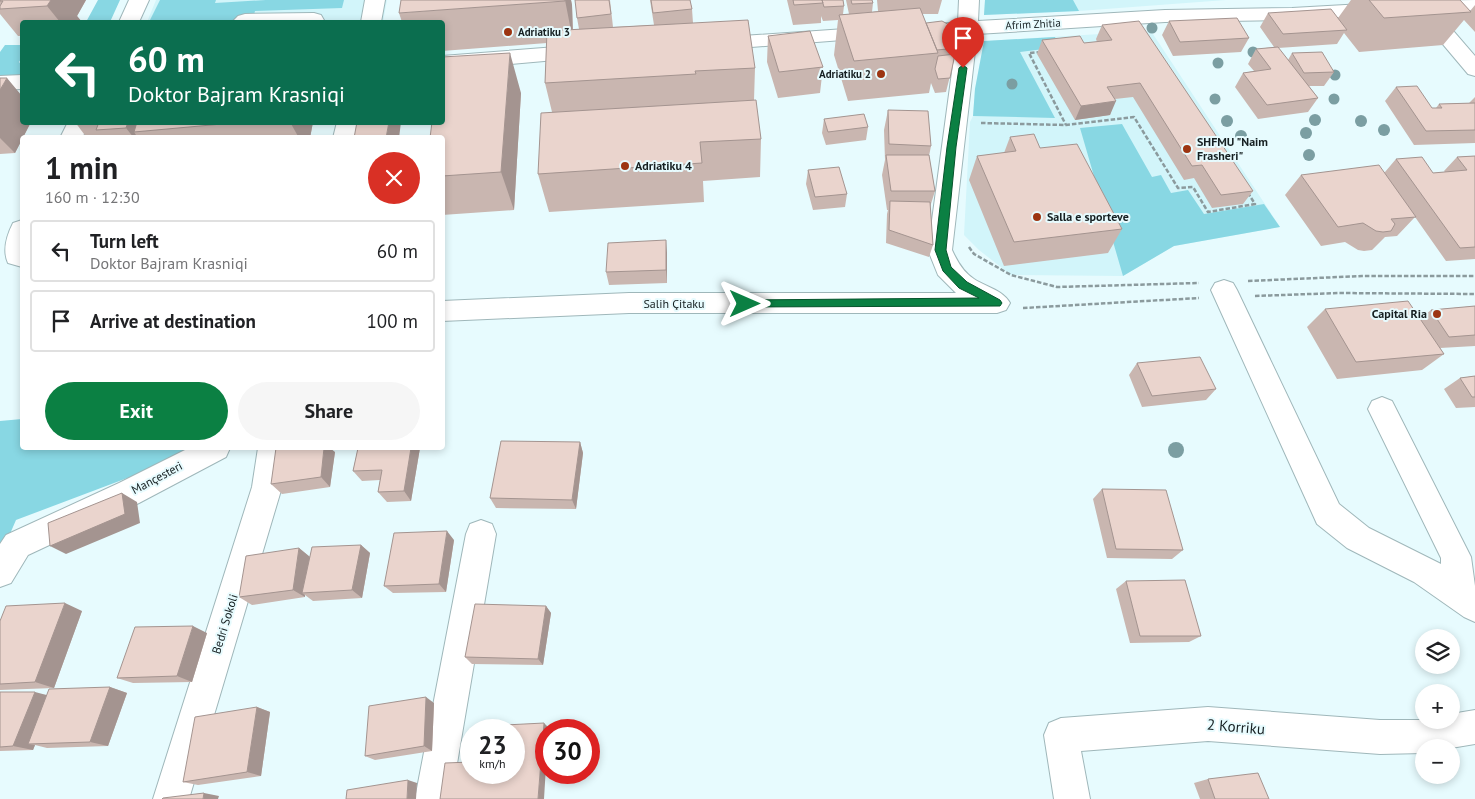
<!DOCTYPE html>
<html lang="en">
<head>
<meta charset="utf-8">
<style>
	body { margin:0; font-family:"PT Sans",sans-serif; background:#f6f6f6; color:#202124; height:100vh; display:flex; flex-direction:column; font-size:19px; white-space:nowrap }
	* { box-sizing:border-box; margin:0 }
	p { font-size:16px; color:#757577 }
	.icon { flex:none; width:28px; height:28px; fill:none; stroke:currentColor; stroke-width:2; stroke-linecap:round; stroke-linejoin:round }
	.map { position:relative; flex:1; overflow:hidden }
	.panel { position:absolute; left:20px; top:135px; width:425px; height:315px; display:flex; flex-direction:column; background:#fff; border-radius:5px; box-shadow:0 2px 8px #0003 }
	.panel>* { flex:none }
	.top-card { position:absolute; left:20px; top:20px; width:425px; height:105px; border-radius:5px; box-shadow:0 2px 8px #0003; background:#0b6e4f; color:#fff; overflow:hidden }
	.fabs { position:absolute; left:1415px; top:629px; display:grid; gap:10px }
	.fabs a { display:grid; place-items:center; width:45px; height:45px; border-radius:50%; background:#fff; box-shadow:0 2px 8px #0003; font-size:25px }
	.speed { position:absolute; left:460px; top:719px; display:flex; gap:10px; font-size:25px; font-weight:700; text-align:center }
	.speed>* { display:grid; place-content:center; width:65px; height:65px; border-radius:50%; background:#fff; box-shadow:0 2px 8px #0003; line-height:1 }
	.speed small { font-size:12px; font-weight:400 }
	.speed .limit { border:8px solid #d22; background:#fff; color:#111 }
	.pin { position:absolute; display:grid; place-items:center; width:42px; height:42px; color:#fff; margin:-51px -21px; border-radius:50% 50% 50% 0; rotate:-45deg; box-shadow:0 0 5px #0007 }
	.pin .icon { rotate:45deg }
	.me { position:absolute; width:55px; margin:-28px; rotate:90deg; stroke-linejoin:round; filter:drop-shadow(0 0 4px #0008) }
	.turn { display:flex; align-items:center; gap:18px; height:105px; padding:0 25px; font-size:22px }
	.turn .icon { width:65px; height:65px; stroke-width:2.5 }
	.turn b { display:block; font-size:35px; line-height:42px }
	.round { display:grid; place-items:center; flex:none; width:52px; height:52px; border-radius:26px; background:#f6f6f6 }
	.overview { display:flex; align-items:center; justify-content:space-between; height:85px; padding:0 25px }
	h1 { font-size:30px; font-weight:700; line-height:38px }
	.primary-button { display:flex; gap:10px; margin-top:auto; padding:10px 25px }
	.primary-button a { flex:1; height:58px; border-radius:30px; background:#0b8043; color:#fff; font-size:20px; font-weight:700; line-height:58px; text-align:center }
	.primary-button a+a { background:#f6f6f6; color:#202124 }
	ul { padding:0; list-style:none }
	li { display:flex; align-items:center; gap:15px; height:62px; margin:0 10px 8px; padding:0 15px; border:2px solid #e0e0e0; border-radius:5px }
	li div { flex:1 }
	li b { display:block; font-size:19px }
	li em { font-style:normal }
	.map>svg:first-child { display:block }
	.built { fill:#d2f5fa }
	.green { fill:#88d7e3 }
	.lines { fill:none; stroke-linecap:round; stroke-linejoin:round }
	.minor-casing { stroke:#9fb7ba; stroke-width:2 }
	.path { stroke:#8b9a9d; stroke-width:2.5; stroke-dasharray:4.5 2; stroke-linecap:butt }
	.minor { fill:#fff; fill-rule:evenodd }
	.tree { fill:#7b9ea2 }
	.wall { fill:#c9b6b0 }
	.shaded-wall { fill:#a49490 }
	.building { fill:#ead4cd; stroke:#a49490 }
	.route { fill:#0b8043; stroke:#07532c }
	.poi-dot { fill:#9c3512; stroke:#e7fbfe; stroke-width:2 }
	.labels { text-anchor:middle; stroke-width:4; stroke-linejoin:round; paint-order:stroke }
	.far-street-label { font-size:11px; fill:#161f21; stroke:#e7fbfe }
	.far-poi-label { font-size:11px; font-weight:bold; fill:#161f21; stroke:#e7fbfe; text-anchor:start }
	.poi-label { font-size:12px; font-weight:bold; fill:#161f21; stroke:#e7fbfe; text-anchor:start }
	.street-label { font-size:12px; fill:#161f21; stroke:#e7fbfe }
	.near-street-label { font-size:15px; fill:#161f21; stroke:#e7fbfe }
</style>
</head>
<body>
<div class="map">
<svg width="1475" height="799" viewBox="0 0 1475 799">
	<rect width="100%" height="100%" fill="#e7fbfe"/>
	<path class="built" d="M156 0H387L383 22H147Z
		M985 0H1226L1079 11 984 15Z
		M1151 31 1280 227 1174 246 1123 276 1011 275 979 250 964 235 970 122 973 116 975 89 984 41Z"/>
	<path class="green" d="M98 0H120L110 22H86Z
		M160 0H216L215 3 266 0H344L342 8 255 11 252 22H149Z
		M985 0H1073L1079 11 984 15Z
		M1055 37 1060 47 1020 52 1055 118 973 116 975 89 984 41Z
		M5 45H22V58L19 62 22 65V75H0V52Z
		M1122 124 1152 177 1161 175 1171 193 1188 190 1204 214 1264 204 1280 227 1174 246 1123 276 1080 128Z
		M22 419V448H199L191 454 16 520 0 557V421Z"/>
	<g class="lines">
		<defs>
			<path id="minor" d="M129 0H149L139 22H119Z
				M365 0H385L381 22H361Z
				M959 0H979L978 21 1165 10 1292 8 1381 3 1388 5 1391 9 1388 13 1381 15 1292 20 1165 22 977 34 952 250C957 261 963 272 974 279 986 287 1003 290 1010 303L1006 310 997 313H629L442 321V301L629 293H956L938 275 928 250 957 35 917 37 910 35 907 31 910 27 958 22Z
				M1475 0V10L1437 12 1475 56V76L1468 74 1414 10 1420 3 1427 1Z
				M314 13 321 15 325 22H232L238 16 245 14Z
				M874 27 881 29 884 33 881 37 713 50 706 49 703 44 706 39 713 38Z
				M582 45 589 47 592 52 589 57 442 70V56Z
				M22 75V89L0 90V76Z
				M68 122H90L82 138H60Z
				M337 122H359L355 138H333Z
				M22 220V267L8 263C2 250 7 235 13 223Z
				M1224 280 1233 283 1237 290 1339 504 1369 528 1441 564V558L1368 409 1372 401 1382 397 1392 401 1471 557 1475 586V622L1464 617 1414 582 1347 548 1317 524 1211 290 1215 283Z
				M189 448H230L226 457 139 503 28 555 11 583 0 587V544L6 535 119 483Z
				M258 448H286L282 487 189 799H153L252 487Z
				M481 520 492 524 496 534 451 799H415L466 534 470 524Z
				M1208 707 1380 720H1451V714L1475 710V744L1451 748H1424V753L1380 754 1208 741 1081 751 1090 799H1054L1044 735 1049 723 1061 718Z"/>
		</defs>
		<use href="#minor" class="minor-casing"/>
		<path class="path" d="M1041 52 1029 53 1066 125
			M981 123 1066 125 1134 117 1178 188 1193 187 1208 212 1255 204 1248 193
			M969 247 974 254 1011 275 1057 287 1199 283
			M1248 281 1362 276H1475
			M1255 296 1338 293 1475 294
			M1023 308 1199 298"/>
		<use href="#minor" class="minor"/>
	</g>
	<g class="tree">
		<circle cx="1152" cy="28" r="5.5"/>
		<circle cx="1253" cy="52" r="5.5"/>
		<circle cx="1218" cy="63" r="5.5"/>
		<circle cx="1335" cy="75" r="5.5"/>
		<circle cx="1012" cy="84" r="5.5"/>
		<circle cx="1215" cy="99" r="5.5"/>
		<circle cx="1334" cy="99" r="5.5"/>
		<circle cx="1315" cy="120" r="6"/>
		<circle cx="1227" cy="121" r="6"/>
		<circle cx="1361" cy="121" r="6"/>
		<circle cx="1384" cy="130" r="6"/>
		<circle cx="1306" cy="133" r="6"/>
		<circle cx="1241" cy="136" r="6"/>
		<circle cx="1309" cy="155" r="6"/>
		<circle cx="1176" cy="450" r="8"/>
	</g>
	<path class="wall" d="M0 0H86L77 16 82 22H22V38L20 36H18L0 14Z
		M571 0 572 5 573 29H579L577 18 610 0 613 27 654 25 650 0H690L692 9 693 23 755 68 754 100 761 139 760 177 703 181 704 202 549 212 538 174 552 112 545 83 547 43 442 51V22H402L399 13Z
		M787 0H843L844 6 843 14H849L846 0H872L873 3 872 12 878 11 877 0H942L938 14H922L926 23 957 48 946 92 935 93 931 83 929 93 848 101 834 55 838 20 823 21 821 16V23L793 25Z
		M1351 0H1460L1470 11 1475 5V32L1464 20 1443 45 1359 52 1344 33 1337 44 1278 48 1288 60 1292 53 1334 72 1324 86H1309L1318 98 1308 112 1258 119 1235 87 1243 73 1254 71 1248 64 1256 49 1274 47 1260 27 1268 13 1338 18Z
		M1169 21 1249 38 1241 52 1173 56 1162 35Z
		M1102 25 1253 191 1243 204 1212 208 1194 178 1184 180 1133 97 1115 99 1110 115 1075 120 1037 54 1042 40 1084 43 1097 42 1096 39Z
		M768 36 823 67 820 93 778 98 767 62Z
		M0 78 22 122H31L15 153 0 154Z
		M1396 87 1432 108H1436L1439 104 1469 103 1475 97V143L1414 145 1385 101Z
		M521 93 514 210 442 215V138Z
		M888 110 931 146 929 156 935 191 930 207 933 245 929 257 886 243 887 214 888 210H887L882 175 885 160 884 130Z
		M824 119 868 127 866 140 826 145 822 133Z
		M75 122H313L310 138H87Z
		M1010 137 1040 148 1122 229 1108 253 1004 266 969 180 977 156 1004 153Z
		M1475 156V259L1446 261 1415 217 1397 236 1385 237 1372 250 1364 251 1358 250 1345 242 1321 246 1285 195 1301 175 1385 172 1396 159 1433 173 1445 172 1444 171 1457 157Z
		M808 170 847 194 845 207 813 210 806 184Z
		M667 253V283L609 285 606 272Z
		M1475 306V346L1440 348 1444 354 1422 370 1337 379 1307 327 1325 309 1420 319 1431 310Z
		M1137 363 1216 389 1206 400 1142 407 1129 375Z
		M1475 376V407L1456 408 1444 389 1460 378Z
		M580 442 583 453 576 509 496 508 490 498Z
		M358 448H420L411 501 387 502 378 492 380 480 362 481 353 471Z
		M335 452 330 487 282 494 271 484Z
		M1102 489 1183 550 1172 559 1107 558 1093 499Z
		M454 540 446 592 393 593 384 586Z
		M361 545 370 553 362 598 313 601 305 595V597L252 605 239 597 299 548 310 557Z
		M1126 581 1201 636 1189 642 1130 643 1116 589Z
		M546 606 551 613 543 665 472 664 465 657Z
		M82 611 54 688 0 690V621Z
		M207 633 192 682 133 683 117 678Z
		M110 687 127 693 108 746 47 748 35 745 33 750 0 751V692L47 695Z
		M434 703 432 751 375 760 365 756Z
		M257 707 270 712 261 776 198 785 183 782Z
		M1208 779 1269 799H1200L1194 783Z"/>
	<path class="shaded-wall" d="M51 0H86L77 16 82 22H60L47 6Z
		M565 0H571L572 5 573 41Z
		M510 53 521 93 514 210 501 172Z
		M7 78 22 96V122H31L15 153 0 138V90Z
		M1116 101 1110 115 1075 120 1081 106Z
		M128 122H166L134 132 138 138H134L126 128Z
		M290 122H313L310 138H299Z
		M389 122H401L399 138H386Z
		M666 240 667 253V283L666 270Z
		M580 442 583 453 576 509 572 500Z
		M324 448H330L335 452 330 487 321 477Z
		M411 448H420L411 501 404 491Z
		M122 493 137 502 140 523 66 554 50 546Z
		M447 531 454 540 446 592 439 584Z
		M361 545 370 553 362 598 352 590Z
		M299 548 310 557 302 593 305 595V597L293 590Z
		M65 603 82 611 54 688 35 682Z
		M546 606 551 613 543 665 538 659Z
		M193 626 207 633 192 682 177 676Z
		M110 687 127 693 108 746 90 742Z
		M35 692 54 697 28 744 35 745 33 750 13 746Z
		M426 697 434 703 432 751 424 746Z
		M257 707 270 712 261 776 247 772Z
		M544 723 549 728V730H546V766L544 799H538Z
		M408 780 417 783 416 799H407Z
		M204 793 219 796 218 799H203Z"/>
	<path class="building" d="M0 0H51L47 6 0 9V6L3 1H0Z
		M401 0H565V1L399 13Z
		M575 0H609L611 14 577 18Z
		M651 0H690L692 9 653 13Z
		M793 0H822L823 3 794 5Z
		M822 0H843L844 6 824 7Z
		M851 0H872L873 3 852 4Z
		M1369 0H1460L1471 12 1384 18Z
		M920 8 938 53 854 61 839 15Z
		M1331 9 1347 30 1283 34 1268 13Z
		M1237 18 1249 38 1180 42 1169 21Z
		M748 20 755 68 695 71 696 74 545 83 547 31Z
		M942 21 955 28 957 48 937 50 926 23Z
		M1139 21 1253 191 1221 195 1202 165 1192 166 1140 83 1107 87 1116 101 1081 106 1042 40 1080 36 1084 43 1112 40 1102 25Z
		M810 31 823 67 779 72 768 36Z
		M1278 47 1318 98 1267 105 1243 73 1271 69 1256 49Z
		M1322 52 1334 72 1304 73 1292 53Z
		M510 53 501 172 442 176V138H430L432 122H442V57Z
		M955 54 950 78 938 79 935 69 938 56Z
		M0 78H7L0 90Z
		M1417 86 1432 108H1442L1439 104 1475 103V130L1426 131 1396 87Z
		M756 100 761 139 700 142 702 163 538 174 541 113Z
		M888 110 928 111 931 146 889 144Z
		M864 114 868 127 828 132 824 119Z
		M99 122H128L126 128 96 130Z
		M137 122H244L134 132Z
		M357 122H389L386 138H354Z
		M1034 134 1040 148 1077 144 1122 229 1014 242 977 156 1016 151 1010 137Z
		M886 155H929L935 191H891Z
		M1475 156V247L1460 248 1396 159 1422 157 1433 173 1467 170 1457 157Z
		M1379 165 1416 217 1391 219 1395 224 1391 231 1383 232 1376 231 1363 223 1338 227 1301 175Z
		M839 167 847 194 815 197 808 170Z
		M890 201 930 202 933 245 889 230Z
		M666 240V270L606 272 608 243Z
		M1408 301 1444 354 1356 362 1325 309Z
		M1475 306V335L1449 337 1431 310Z
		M1200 357 1216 389 1152 396 1137 363Z
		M1475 376V397H1472L1460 378Z
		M501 441 580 442 572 500 490 498Z
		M276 448H324L321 477 271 484Z
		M358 448H411L404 491 378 492 382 470 353 471Z
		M1102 489 1166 490 1183 550 1116 549Z
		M122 493 125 514 50 546 48 523Z
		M447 531 439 584 384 586 394 533Z
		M361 545 352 590 302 593 312 547Z
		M299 548 293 590 239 597 246 556Z
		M1185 580 1201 636H1140L1126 581Z
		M65 603 35 682 0 684V621L6 606Z
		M475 604 546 606 538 659 465 657Z
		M193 626 177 676 117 678 135 627Z
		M110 687 90 742 28 744 49 689Z
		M0 692H35L13 746 0 747Z
		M426 697 424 746 365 756 369 706Z
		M257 707 247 772 183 782 195 717Z
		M544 723 538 799H440L445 763 471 762V772H514V730H504L505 725Z
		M1258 773 1269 799H1215L1208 779Z
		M408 780 407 799H346L347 790Z
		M204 793 203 799H162L163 798Z"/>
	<path class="route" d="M963 65 967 68 956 147 946 250 951 267 967 282 1000 300 1002 303 1000 306 741 307 739 304 745 300 979 298 959 288 943 271 935 250 947 147 959 68Z"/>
	<g class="poi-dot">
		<circle cx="508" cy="32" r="5"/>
		<circle cx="881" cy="74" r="5"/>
		<circle cx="1187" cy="149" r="5"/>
		<circle cx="625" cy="166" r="5"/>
		<circle cx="1037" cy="217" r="5"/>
		<circle cx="1437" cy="314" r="5"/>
	</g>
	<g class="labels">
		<g class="far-street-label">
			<text transform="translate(1033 24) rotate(-3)" y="4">Afrim Zhitia</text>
		</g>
		<g class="far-poi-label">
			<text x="518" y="36">Adriatiku 3</text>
			<text x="871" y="78" text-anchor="end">Adriatiku 2</text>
		</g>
		<g class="poi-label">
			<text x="1197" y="146">SHFMU "Naim<tspan x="1197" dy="14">Frasheri"</tspan></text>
			<text x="635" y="170">Adriatiku 4</text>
			<text x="1047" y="221">Salla e sporteve</text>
			<text x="1427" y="318" text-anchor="end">Capital Ria</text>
		</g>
		<g class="street-label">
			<text x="674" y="308">Salih Çitaku</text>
			<text transform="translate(157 478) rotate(-28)" y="4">Mançesteri</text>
			<text transform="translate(225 624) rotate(-73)" y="4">Bedri Sokoli</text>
		</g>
		<g class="near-street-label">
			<text transform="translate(1236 727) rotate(5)" y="5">2 Korriku</text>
		</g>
	</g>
</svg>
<div class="fabs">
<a><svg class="icon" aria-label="layers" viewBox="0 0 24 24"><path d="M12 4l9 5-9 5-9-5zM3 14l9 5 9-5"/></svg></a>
<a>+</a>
<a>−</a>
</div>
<div class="speed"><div>23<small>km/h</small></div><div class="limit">30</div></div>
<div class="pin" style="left:963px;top:68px;background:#d93025"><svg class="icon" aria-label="arrive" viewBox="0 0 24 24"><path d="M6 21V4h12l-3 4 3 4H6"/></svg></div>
<svg class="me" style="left:745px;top:304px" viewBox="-20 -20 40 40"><path d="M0-17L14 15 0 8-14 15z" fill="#0b8043" stroke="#fff" stroke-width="4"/></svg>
<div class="top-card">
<div class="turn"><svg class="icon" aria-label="left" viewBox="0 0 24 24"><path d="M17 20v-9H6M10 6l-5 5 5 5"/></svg><div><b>60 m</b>Doktor Bajram Krasniqi</div></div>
</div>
<section class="panel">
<div class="overview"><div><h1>1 min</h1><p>160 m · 12:30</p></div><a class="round" style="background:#d93025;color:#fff"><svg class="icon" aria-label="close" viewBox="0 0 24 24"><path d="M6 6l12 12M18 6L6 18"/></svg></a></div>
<ul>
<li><svg class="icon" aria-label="left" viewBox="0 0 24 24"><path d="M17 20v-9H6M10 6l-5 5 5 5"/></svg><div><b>Turn left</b><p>Doktor Bajram Krasniqi</p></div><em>60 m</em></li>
<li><svg class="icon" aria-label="arrive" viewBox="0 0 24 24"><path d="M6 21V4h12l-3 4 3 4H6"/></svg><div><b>Arrive at destination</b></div><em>100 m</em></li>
</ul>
<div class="primary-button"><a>Exit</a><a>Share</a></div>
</section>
</div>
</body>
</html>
